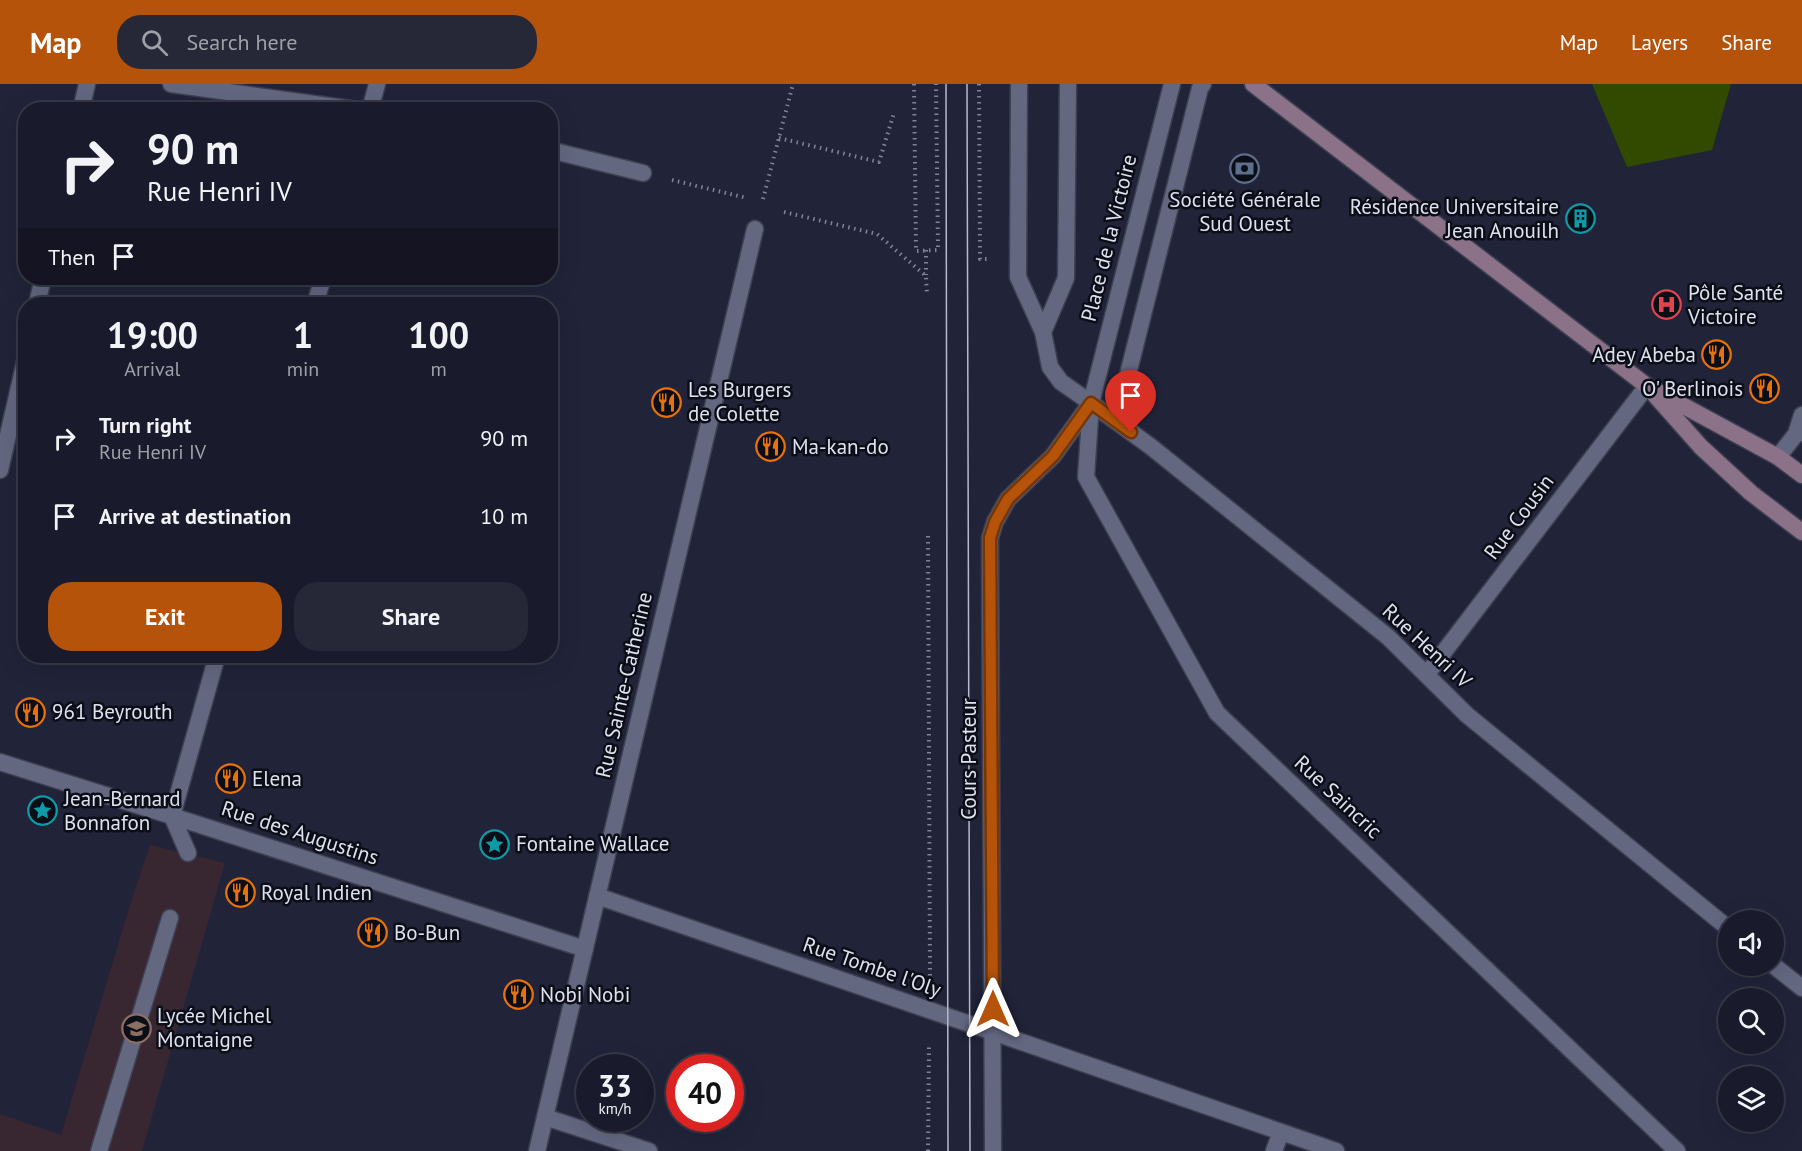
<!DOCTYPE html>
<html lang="en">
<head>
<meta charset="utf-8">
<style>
	body { margin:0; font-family:"PT Sans",sans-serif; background:#262737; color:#f1f3f6; height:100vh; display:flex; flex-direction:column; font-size:22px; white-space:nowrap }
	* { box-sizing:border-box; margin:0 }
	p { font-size:20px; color:#9fa1a9 }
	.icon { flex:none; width:33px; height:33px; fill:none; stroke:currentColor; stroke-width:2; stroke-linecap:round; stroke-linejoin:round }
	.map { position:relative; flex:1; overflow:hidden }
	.sheet { position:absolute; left:18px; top:213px; width:540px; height:366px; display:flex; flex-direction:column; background:#191a2b; border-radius:24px; box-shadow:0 6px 24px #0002,0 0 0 2px #373847 }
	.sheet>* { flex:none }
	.guide { position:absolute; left:18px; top:18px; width:540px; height:183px; border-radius:24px; box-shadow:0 6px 24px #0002,0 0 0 2px #373847; background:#191a2b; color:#f1f3f6; overflow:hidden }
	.controls { position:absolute; left:1718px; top:826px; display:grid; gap:12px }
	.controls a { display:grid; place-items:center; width:66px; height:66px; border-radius:50%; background:#191a2b; box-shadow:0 6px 24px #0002,0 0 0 2px #373847; font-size:30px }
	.speed { position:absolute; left:576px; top:970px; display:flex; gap:12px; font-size:30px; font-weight:700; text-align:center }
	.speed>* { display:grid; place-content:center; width:78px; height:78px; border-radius:50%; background:#191a2b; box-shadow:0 6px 24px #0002,0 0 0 2px #373847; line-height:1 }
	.speed small { font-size:15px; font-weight:400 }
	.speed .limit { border:9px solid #d22; background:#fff; color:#111 }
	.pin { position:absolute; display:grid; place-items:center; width:51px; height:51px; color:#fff; margin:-62px -26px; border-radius:50% 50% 50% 0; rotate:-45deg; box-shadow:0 0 6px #0007 }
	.pin .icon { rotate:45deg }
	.me { position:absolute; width:66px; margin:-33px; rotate:0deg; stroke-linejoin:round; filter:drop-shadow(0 0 4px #0008) }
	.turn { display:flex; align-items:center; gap:21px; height:126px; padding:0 30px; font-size:27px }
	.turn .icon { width:78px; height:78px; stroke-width:2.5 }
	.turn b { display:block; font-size:42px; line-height:51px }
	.then { display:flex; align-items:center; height:57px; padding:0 30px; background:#0003; gap:12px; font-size:22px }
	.eta { display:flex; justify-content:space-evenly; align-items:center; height:102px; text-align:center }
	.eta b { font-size:36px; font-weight:800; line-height:42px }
	.cta { display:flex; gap:12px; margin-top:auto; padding:12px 30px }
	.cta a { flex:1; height:69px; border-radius:24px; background:#b45309; color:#fff; font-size:24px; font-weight:800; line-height:69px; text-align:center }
	.cta a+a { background:#262737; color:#f1f3f6 }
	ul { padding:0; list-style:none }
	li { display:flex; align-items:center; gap:18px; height:78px; padding:0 30px }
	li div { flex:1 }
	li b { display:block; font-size:22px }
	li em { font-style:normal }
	header { display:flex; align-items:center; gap:36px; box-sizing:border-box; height:84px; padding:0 30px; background:#b45309; color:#fff }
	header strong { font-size:28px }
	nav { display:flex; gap:33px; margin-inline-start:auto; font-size:21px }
	.search { width:420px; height:54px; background:#262737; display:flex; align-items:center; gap:15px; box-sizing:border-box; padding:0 21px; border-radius:24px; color:#9fa1a9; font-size:22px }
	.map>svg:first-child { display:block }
	.education { fill:#382731 }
	.green { fill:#314a00 }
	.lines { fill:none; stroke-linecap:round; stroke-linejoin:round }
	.service-casing { stroke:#3e3f51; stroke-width:19 }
	.pedestrian-casing { stroke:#3e3f51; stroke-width:19 }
	.minor-casing { stroke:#3e3f51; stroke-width:19 }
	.tertiary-casing { stroke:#3e3f51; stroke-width:19 }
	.secondary-casing { stroke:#3e3f51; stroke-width:19 }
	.path { stroke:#828496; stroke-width:4; stroke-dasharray:1.5 4.5; stroke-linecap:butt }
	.service { stroke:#636780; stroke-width:16 }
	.pedestrian { stroke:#636780; stroke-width:16 }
	.minor { stroke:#636780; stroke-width:16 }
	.tertiary { stroke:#636780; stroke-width:16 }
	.secondary { stroke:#8b7289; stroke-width:16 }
	.tram { stroke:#b7baca; stroke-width:1.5 }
	.route-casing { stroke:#753606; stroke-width:15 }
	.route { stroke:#b45309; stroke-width:10 }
	.labels { text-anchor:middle; stroke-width:5; stroke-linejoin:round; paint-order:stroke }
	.poi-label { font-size:21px; fill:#dee1ef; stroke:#0c0e17; text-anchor:start }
	.street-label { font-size:21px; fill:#dee1ef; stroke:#0c0e17 }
</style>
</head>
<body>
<header>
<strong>Map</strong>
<div class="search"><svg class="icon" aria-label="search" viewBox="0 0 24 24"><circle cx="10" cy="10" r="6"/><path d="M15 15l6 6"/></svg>Search here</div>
<nav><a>Map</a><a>Layers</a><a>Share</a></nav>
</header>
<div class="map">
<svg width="1802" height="1067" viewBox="0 0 1802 1067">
	<rect width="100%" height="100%" fill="#212339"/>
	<path class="education" d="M150 761 225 779 142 1067H0V1030L61 1051 130 821Z"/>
	<path class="green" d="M1592 0H1731L1712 66 1627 83Z"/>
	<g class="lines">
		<defs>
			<path id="service" d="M1019 0 1018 193 1043 248 1050 283 1061 298 1091 319
				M1043 248 1066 194 1068 0
				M1111 333 1120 322 1200 4 1203 0
				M172 732 188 769
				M99 1067 170 834"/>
			<path id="pedestrian" d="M550 66 643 89
				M172 732 585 865
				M597 812 993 948
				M545 1033 649 1067
				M537 1067 755 145"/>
			<path id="minor" d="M171 0 358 26
				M81 26 87 0
				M37 220 43 194
				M1091 319 1086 393 1217 629 1677 1067
				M1091 319 1150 362 1388 553 1467 631 1728 844
				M1796 350 1802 331
				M1778 373 1796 350 1802 349
				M0 386 26 273
				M1427 590 1647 302
				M1773 881 1802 904
				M993 948 1336 1067
				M1274 1067 1281 1048"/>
			<path id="tertiary" d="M370 26 377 0
				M315 220 323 194
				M0 678 172 732 217 572
				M993 1067 990 454 995 438 1008 415 1053 372 1091 319 1172 0"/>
			<path id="secondary" d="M1253 0 1647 302 1778 373 1802 391
				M1654 310 1701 363 1751 409 1802 448"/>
		</defs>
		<use href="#service" class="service-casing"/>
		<use href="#pedestrian" class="pedestrian-casing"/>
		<use href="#minor" class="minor-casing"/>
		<use href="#tertiary" class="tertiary-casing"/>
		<use href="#secondary" class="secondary-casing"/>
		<path class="path" d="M914 0 916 167 938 166 936 0
			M979 0 980 175H987
			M779 54 879 78 894 29
			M672 96 747 114
			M763 115 793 0
			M784 128 877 150 926 192 927 211
			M926 166V191
			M928 452 930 892
			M928 1067 929 960"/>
		<use href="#service" class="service"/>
		<use href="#pedestrian" class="pedestrian"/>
		<use href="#minor" class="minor"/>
		<use href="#tertiary" class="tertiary"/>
		<use href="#secondary" class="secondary"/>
		<path class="tram" d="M946 0 948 1067
			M967 0 970 1067"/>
	</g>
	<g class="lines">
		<defs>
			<path id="route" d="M993 925 990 454 995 438 1008 415 1053 372 1091 319 1131 348"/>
		</defs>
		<use href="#route" class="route-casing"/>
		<use href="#route" class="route"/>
	</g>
	<defs>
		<symbol id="bank-ring" viewBox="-11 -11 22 22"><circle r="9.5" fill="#0c0e17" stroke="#5c6f8a" stroke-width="1.5"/><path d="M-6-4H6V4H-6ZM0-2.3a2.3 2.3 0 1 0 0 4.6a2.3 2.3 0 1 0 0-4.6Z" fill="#5c6f8a"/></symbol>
		<symbol id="building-ring" viewBox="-11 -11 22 22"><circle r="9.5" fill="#0c0e17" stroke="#0f9aa8" stroke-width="1.5"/><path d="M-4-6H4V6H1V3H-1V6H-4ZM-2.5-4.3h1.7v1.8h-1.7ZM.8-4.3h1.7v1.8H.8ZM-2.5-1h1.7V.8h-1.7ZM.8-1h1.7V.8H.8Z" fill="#0f9aa8"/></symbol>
		<symbol id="hospital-ring" viewBox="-11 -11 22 22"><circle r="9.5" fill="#0c0e17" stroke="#e0444e" stroke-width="1.5"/><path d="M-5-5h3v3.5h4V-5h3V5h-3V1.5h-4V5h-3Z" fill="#e0444e"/></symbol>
		<symbol id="restaurant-ring" viewBox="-11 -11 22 22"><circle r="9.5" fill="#0c0e17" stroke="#e8710a" stroke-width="1.5"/><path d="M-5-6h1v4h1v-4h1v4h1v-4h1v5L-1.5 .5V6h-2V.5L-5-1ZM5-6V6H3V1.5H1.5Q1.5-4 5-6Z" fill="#e8710a"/></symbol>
		<symbol id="sight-ring" viewBox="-11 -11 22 22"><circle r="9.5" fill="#0c0e17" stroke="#0f9aa8" stroke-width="1.5"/><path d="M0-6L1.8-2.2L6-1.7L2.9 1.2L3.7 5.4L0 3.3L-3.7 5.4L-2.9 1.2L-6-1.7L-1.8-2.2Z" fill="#0f9aa8"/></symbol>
		<symbol id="school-ring" viewBox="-11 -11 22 22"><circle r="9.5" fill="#0c0e17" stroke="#8d6e63" stroke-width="1.5"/><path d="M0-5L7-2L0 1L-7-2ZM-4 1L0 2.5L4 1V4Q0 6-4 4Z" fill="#8d6e63"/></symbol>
	</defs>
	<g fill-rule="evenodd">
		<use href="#bank-ring" x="1228" y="68" width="33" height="33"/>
		<use href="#building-ring" x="1564" y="118" width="33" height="33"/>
		<use href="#hospital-ring" x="1650" y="204" width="33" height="33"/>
		<use href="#restaurant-ring" x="1700" y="254" width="33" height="33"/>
		<use href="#restaurant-ring" x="1748" y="288" width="33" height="33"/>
		<use href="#restaurant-ring" x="650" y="302" width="33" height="33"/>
		<use href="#restaurant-ring" x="754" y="346" width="33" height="33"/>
		<use href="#restaurant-ring" x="14" y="612" width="33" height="33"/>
		<use href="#restaurant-ring" x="214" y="678" width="33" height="33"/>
		<use href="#sight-ring" x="26" y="710" width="33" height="33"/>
		<use href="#sight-ring" x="478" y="744" width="33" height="33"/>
		<use href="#restaurant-ring" x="224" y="792" width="33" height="33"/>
		<use href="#restaurant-ring" x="356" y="832" width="33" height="33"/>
		<use href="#restaurant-ring" x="502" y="894" width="33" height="33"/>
		<use href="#school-ring" x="120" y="928" width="33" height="33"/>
	</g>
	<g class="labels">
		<g class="poi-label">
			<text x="1245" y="123" text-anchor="middle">Société Générale<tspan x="1245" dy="24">Sud Ouest</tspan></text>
			<text x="1559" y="130" text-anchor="end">Résidence Universitaire<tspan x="1559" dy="24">Jean Anouilh</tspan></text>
			<text x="1688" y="216">Pôle Santé<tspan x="1688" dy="24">Victoire</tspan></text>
			<text x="1696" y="278" text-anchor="end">Adey Abeba</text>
			<text x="1743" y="312" text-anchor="end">O' Berlinois</text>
			<text x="688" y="313">Les Burgers<tspan x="688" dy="24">de Colette</tspan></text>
			<text x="792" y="370">Ma-kan-do</text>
			<text x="52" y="635">961 Beyrouth</text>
			<text x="252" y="702">Elena</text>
			<text x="64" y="722">Jean-Bernard<tspan x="64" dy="24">Bonnafon</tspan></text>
			<text x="516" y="767">Fontaine Wallace</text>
			<text x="261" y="816">Royal Indien</text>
			<text x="394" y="856">Bo-Bun</text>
			<text x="540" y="918">Nobi Nobi</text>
			<text x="157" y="939">Lycée Michel<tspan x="157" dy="24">Montaigne</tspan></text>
		</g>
		<g class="street-label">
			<text transform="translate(1109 154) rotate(-76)" y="7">Place de la Victoire</text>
			<text transform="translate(1519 433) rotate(-53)" y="7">Rue Cousin</text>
			<text transform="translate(1427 562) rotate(43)" y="7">Rue Henri IV</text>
			<text transform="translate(624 601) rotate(-77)" y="7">Rue Sainte-Catherine</text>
			<text transform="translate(969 675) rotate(-90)" y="7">Cours Pasteur</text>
			<text transform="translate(1338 713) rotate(43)" y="7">Rue Saincric</text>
			<text transform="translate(300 749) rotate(18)" y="7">Rue des Augustins</text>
			<text transform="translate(872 883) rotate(19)" y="7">Rue Tombe l'Oly</text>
		</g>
	</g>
</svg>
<div class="controls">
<a><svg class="icon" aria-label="sound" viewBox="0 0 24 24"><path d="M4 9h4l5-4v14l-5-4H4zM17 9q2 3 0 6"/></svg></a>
<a><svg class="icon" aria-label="search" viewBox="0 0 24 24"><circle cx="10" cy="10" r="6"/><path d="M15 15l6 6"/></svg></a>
<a><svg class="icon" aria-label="layers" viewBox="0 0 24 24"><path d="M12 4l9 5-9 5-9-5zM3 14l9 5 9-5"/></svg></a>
</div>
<div class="speed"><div>33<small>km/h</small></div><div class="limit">40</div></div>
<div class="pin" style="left:1131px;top:348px;background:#d93025"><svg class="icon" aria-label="arrive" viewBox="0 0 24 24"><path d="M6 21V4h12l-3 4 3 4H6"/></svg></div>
<svg class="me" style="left:993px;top:925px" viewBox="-20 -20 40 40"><path d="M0-17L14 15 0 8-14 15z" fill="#b45309" stroke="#fff" stroke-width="4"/></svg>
<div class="guide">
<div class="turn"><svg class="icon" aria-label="right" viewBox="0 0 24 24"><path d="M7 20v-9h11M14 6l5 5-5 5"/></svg><div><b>90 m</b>Rue Henri IV</div></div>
<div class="then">Then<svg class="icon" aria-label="arrive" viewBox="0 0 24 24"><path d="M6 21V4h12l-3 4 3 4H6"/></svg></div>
</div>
<section class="sheet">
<div class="eta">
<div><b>19:00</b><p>Arrival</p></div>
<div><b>1</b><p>min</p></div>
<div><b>100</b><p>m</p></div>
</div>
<ul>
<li><svg class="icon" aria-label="right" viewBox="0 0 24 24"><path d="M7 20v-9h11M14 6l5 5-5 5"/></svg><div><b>Turn right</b><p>Rue Henri IV</p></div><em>90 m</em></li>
<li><svg class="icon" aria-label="arrive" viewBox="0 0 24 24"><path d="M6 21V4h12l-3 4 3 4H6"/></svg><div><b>Arrive at destination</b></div><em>10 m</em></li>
</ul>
<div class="cta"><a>Exit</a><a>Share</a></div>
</section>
</div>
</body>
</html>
